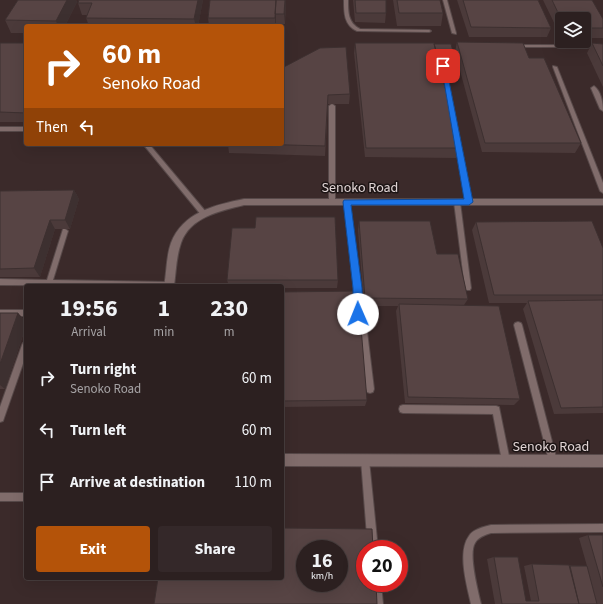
<!DOCTYPE html>
<html lang="en">
<head>
<meta charset="utf-8">
<style>
	body { margin:0; font-family:"Source Sans 3",sans-serif; background:#342829; color:#f1f3f6; height:100vh; display:flex; flex-direction:column; font-size:15px; white-space:nowrap }
	* { box-sizing:border-box; margin:0 }
	p { font-size:13px; color:#a6a3a5 }
	.icon { flex:none; width:22px; height:22px; fill:none; stroke:currentColor; stroke-width:2; stroke-linecap:round; stroke-linejoin:round }
	.map { position:relative; flex:1; overflow:hidden }
	.details { position:absolute; left:24px; top:284px; width:260px; height:296px; display:flex; flex-direction:column; background:#2c2020; border-radius:4px; box-shadow:0 4px 16px #0002,0 0 0 1px #483e3e }
	.details>* { flex:none }
	.guide { position:absolute; left:24px; top:24px; width:260px; height:122px; border-radius:4px; box-shadow:0 4px 16px #0002,0 0 0 1px #483e3e; background:#b45309; color:#fff; overflow:hidden }
	.fabs { position:absolute; left:555px; top:12px; display:grid; gap:8px }
	.fabs a { display:grid; place-items:center; width:36px; height:36px; border-radius:4px; background:#2c2020; box-shadow:0 4px 16px #0002,0 0 0 1px #483e3e; font-size:20px }
	.speed { position:absolute; left:296px; top:540px; display:flex; gap:8px; font-size:20px; font-weight:700; text-align:center }
	.speed>* { display:grid; place-content:center; width:52px; height:52px; border-radius:50%; background:#2c2020; box-shadow:0 4px 16px #0002,0 0 0 1px #483e3e; line-height:1 }
	.speed small { font-size:10px; font-weight:400 }
	.speed .limit { border:6px solid #d22; background:#fff; color:#111 }
	.pin { position:absolute; display:grid; place-items:center; width:34px; height:34px; color:#fff; margin:-17px; border-radius:8px; box-shadow:0 2px 6px #0006 }
	.me { position:absolute; width:44px; margin:-22px; rotate:359deg; stroke-linejoin:round; filter:drop-shadow(0 0 3px #0008) }
	.turn { display:flex; align-items:center; gap:14px; height:84px; padding:0 12px; font-size:18px }
	.turn .icon { width:52px; height:52px; stroke-width:2.5 }
	.turn b { display:block; font-size:28px; line-height:34px }
	.then { display:flex; align-items:center; height:38px; padding:0 12px; background:#0003; gap:8px; font-size:15px }
	.eta { display:flex; justify-content:space-evenly; align-items:center; height:68px; text-align:center }
	.eta b { font-size:24px; font-weight:700; line-height:28px }
	.action { display:flex; gap:8px; margin-top:auto; padding:8px 12px }
	.action a { flex:1; height:46px; border-radius:4px; background:#b45309; color:#fff; font-size:16px; font-weight:700; line-height:46px; text-align:center }
	.action a+a { background:#342829; color:#f1f3f6 }
	ul { padding:0; list-style:none }
	li { display:flex; align-items:center; gap:12px; height:52px; padding:0 12px }
	li div { flex:1 }
	li b { display:block; font-size:15px }
	li em { font-style:normal }
	.map>svg:first-child { display:block }
	.lines { fill:none; stroke-linecap:round; stroke-linejoin:round }
	.lane-casing { stroke:#574949; stroke-width:2 }
	.street-casing { stroke:#574949; stroke-width:2 }
	.lane { fill:#806c6b; fill-rule:evenodd }
	.street { fill:#806c6b; fill-rule:evenodd }
	.wall { fill:#4b3a3a }
	.shaded-wall { fill:#3d3030 }
	.building { fill:#574444; stroke:#3d3030; fill-rule:evenodd }
	.route { fill:#1a73e8; stroke:#114b97 }
	.labels { text-anchor:middle; stroke-width:3; stroke-linejoin:round; paint-order:stroke }
	.street-label { font-size:14px; fill:#e0d4d4; stroke:#1d1515 }
</style>
</head>
<body>
<div class="map">
<svg width="603" height="604" viewBox="0 0 603 604">
	<rect width="100%" height="100%" fill="#3b2a2a"/>
	<g class="lines">
		<defs>
			<path id="lane" d="M344 0H348C348 12 348 23 360 29L429 30 431 31 429 32 357 31C344 25 344 13 344 0Z
				M443 0H447L456 33V34L452 33Z
				M513 45H603V47H513Z
				M441 64 445 65 472 202 469 204 466 202 441 65Z
				M553 66 557 67 603 183V193L600 191 553 67Z
				M594 86C601 91 603 103 603 111L600 109 591 88Z
				M332 104 335 106V202L332 204 329 202V106Z
				M0 127H26V131H0Z
				M143 144H149L206 212 207 214 206 216H202Z
				M345 200H347L350 202 361 299 360 301H356L355 299 344 202Z
				M455 200H457L460 202 471 288 470 290H466L465 288 454 202Z
				M63 229H65L68 231 53 280 170 282 172 283 173 286 0 285V279L47 280Z
				M358 309 361 310 366 323 374 389 373 392 370 393 367 392 366 389 358 323 354 312 355 310Z
				M0 310H26V316H0Z
				M518 322 521 323 522 325 557 461 556 464 553 465 550 464 549 461 514 325 515 323Z
				M26 342V355L4 418 3 421 0 422V407L22 345 23 343Z
				M403 405 496 406 499 407 510 461 509 464 506 465 503 464 502 461 493 414 403 413 400 412 399 409 400 406Z
				M365 456 368 457 369 460 378 549H368L361 460 362 457Z
				M0 493H26V501H0Z
				M603 524V532L491 533C485 535 478 537 475 543 468 554 478 591 481 604H471C467 586 457 552 469 536 473 529 484 527 491 525Z
				M371 583H381L383 604H373Z"/>
			<path id="street" d="M244 199H603V205H244C220 211 190 217 181 243 176 257 176 272 174 286H164C167 272 166 257 171 243 183 212 215 205 244 199Z
				M282 454 603 455V467L282 466Z"/>
		</defs>
		<use href="#lane" class="lane-casing"/>
		<use href="#street" class="street-casing"/>
		<use href="#lane" class="lane"/>
		<use href="#street" class="street"/>
	</g>
	<path class="wall" d="M18 0H76L77 2 65 26H26V33H11L5 20Z
		M203 0 198 26H89L86 18 87 15H82L78 3Z
		M210 0H286L285 24H276V26H209L208 18Z
		M353 0H386V13L385 23 355 22Z
		M393 0H440L443 13 441 26H397Z
		M457 0H538L551 28 547 37H469Z
		M543 0H592L603 19V38H584V19H562V37H561Z
		M457 42 529 58 581 143 575 153 482 152 455 52Z
		M0 43H26V122H0Z
		M355 43 454 55 452 61H438L460 148 456 158 365 157 354 53Z
		M592 43 603 44V87L587 53Z
		M282 68 350 94 349 104H328L325 156 229 153 228 144H282Z
		M74 190 79 199 70 229H55L40 277H0V191Z
		M359 221 437 254 468 299 464 305 520 399 514 405 405 403 396 311 398 306H364L358 230Z
		M476 222 603 248V413L554 414 523 309 527 303H489L472 230Z
		M227 280H338L337 288H282V286H229Z
		M282 292 367 400 365 406 282 407Z
		M0 313H18L26 322V326L5 389H0Z
		M588 535H603V604H597L589 574 597 604H495L487 559 494 557 526 601H531L524 566 532 564 587 566 579 538Z"/>
	<path class="shaded-wall" d="M67 0H76L77 2 65 26H58L56 21Z
		M198 0H203L198 26H196L194 19Z
		M276 0V26H275V18Z
		M285 0H286L285 24 284 14Z
		M74 190 79 199 70 229 65 220Z
		M50 220 55 229 40 277 34 268Z
		M18 313 26 322V326L5 389 0 385V364Z"/>
	<path class="building" d="M18 0H67L56 21 5 20Z
		M79 0H198L194 19 86 18 92 3H78Z
		M210 0H276L275 18H208Z
		M276 0H285L284 14H275Z
		M355 0H386V13H356Z
		M397 0H440L443 13H399Z
		M463 0H538L551 28 471 27Z
		M552 0H592L603 19V28H584V19H562V21Z
		M457 42 523 43 529 58H544L581 143H485Z
		M0 43H26V113L0 112Z
		M355 43H434L460 148H366Z
		M592 43 603 44V66Z
		M434 44H451L454 55H437Z
		M346 47 350 94 328 95 325 146 253 144H282V68L320 48Z
		M74 190 65 220H50L34 268 0 269V191Z
		M256 217H335L338 280H227L232 228H255Z
		M359 221H430L437 254H458L468 299 365 298Z
		M592 221 603 248V295H494L476 222Z
		M358 291 367 400 282 401V292Z
		M603 300V407L561 408 528 301Z
		M399 304 499 306 520 399 408 397Z
		M0 313H18L0 364Z
		M282 528 372 529 373 549H365V583H376L377 604H154L158 578H282ZM305 549H339V583H305Z
		M588 535H603V587Z
		M494 557H518L526 601H539L532 564 569 565 579 604H502Z
		M570 566H587L597 604H579Z"/>
	<path class="route" d="M441 64 446 66 473 202 469 205H351L362 288 363 314 361 317H355L353 314V288L343 202 344 200 464 199Z"/>
	<g class="labels">
		<g class="street-label">
			<text x="360" y="192">Senoko Road</text>
			<text x="551" y="451">Senoko Road</text>
		</g>
	</g>
</svg>
<div class="fabs">
<a><svg class="icon" aria-label="layers" viewBox="0 0 24 24"><path d="M12 4l9 5-9 5-9-5zM3 14l9 5 9-5"/></svg></a>
</div>
<div class="speed"><div>16<small>km/h</small></div><div class="limit">20</div></div>
<div class="pin" style="left:443px;top:66px;background:#d93025"><svg class="icon" aria-label="arrive" viewBox="0 0 24 24"><path d="M6 21V4h12l-3 4 3 4H6"/></svg></div>
<svg class="me" style="left:358px;top:314px" viewBox="-20 -20 40 40"><circle r="19" fill="#fff"/><path d="M0-13L10 11 0 6-10 11z" fill="#1a73e8"/></svg>
<div class="guide">
<div class="turn"><svg class="icon" aria-label="right" viewBox="0 0 24 24"><path d="M7 20v-9h11M14 6l5 5-5 5"/></svg><div><b>60 m</b>Senoko Road</div></div>
<div class="then">Then<svg class="icon" aria-label="left" viewBox="0 0 24 24"><path d="M17 20v-9H6M10 6l-5 5 5 5"/></svg></div>
</div>
<section class="details">
<div class="eta">
<div><b>19:56</b><p>Arrival</p></div>
<div><b>1</b><p>min</p></div>
<div><b>230</b><p>m</p></div>
</div>
<ul>
<li><svg class="icon" aria-label="right" viewBox="0 0 24 24"><path d="M7 20v-9h11M14 6l5 5-5 5"/></svg><div><b>Turn right</b><p>Senoko Road</p></div><em>60 m</em></li>
<li><svg class="icon" aria-label="left" viewBox="0 0 24 24"><path d="M17 20v-9H6M10 6l-5 5 5 5"/></svg><div><b>Turn left</b></div><em>60 m</em></li>
<li><svg class="icon" aria-label="arrive" viewBox="0 0 24 24"><path d="M6 21V4h12l-3 4 3 4H6"/></svg><div><b>Arrive at destination</b></div><em>110 m</em></li>
</ul>
<div class="action"><a>Exit</a><a>Share</a></div>
</section>
</div>
</body>
</html>
